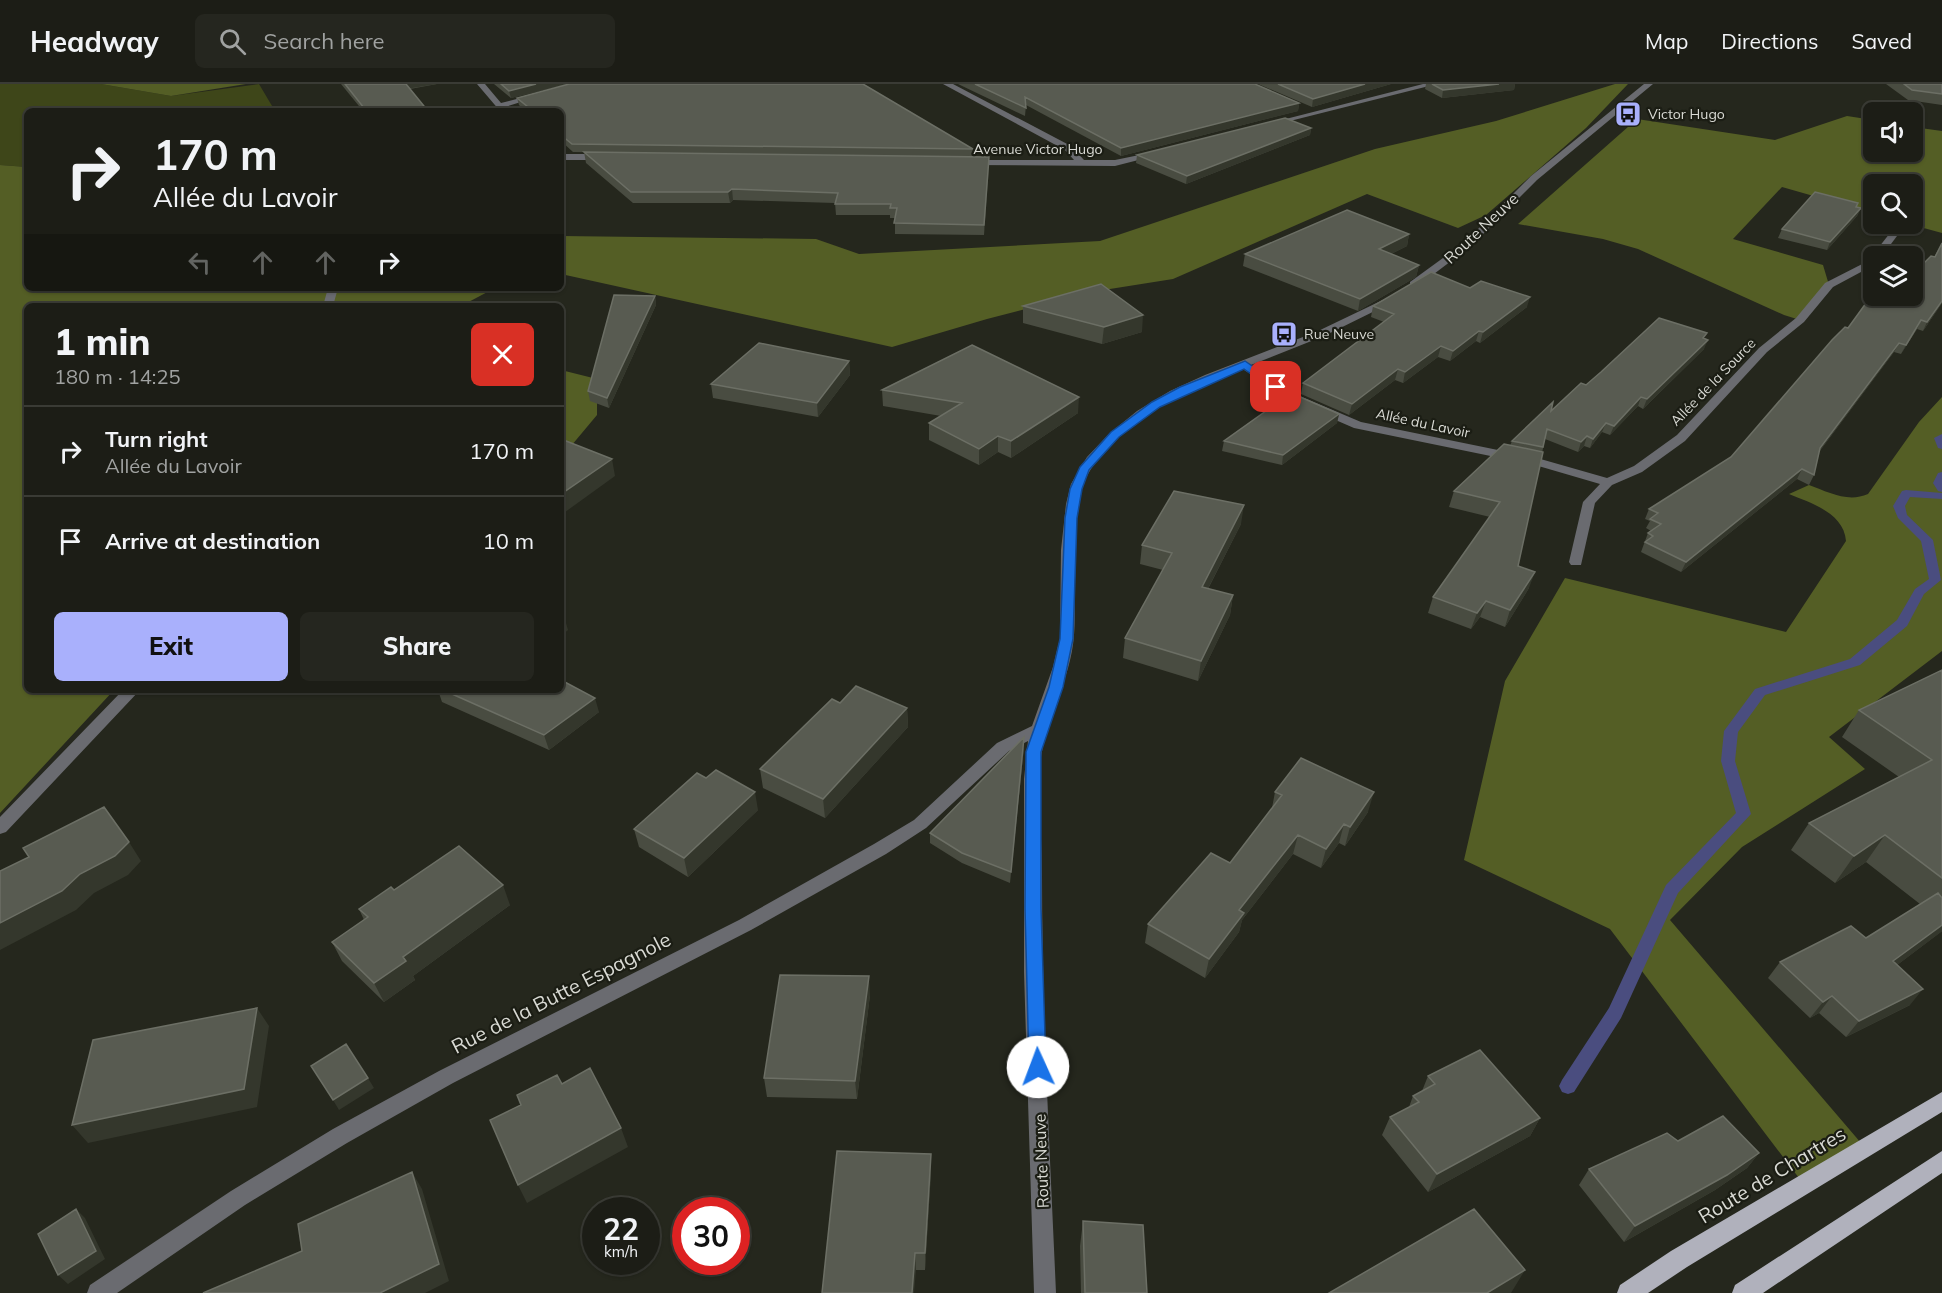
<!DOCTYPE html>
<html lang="en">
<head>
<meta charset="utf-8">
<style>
	body { margin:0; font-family:Mulish,sans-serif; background:#25261f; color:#f1f3f6; height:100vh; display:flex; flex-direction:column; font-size:22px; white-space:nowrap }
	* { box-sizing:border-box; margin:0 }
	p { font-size:20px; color:#a0a2a1 }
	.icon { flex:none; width:33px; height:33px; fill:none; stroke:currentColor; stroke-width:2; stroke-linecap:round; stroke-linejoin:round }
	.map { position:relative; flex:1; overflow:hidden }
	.side { position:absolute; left:24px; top:219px; width:540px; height:390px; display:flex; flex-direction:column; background:#1c1d16; border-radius:9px; box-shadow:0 2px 4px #0004,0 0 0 2px #3a3b35 }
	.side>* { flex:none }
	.hud { position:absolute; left:24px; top:24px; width:540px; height:183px; border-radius:9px; box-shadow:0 2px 4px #0004,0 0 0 2px #3a3b35; background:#1c1d16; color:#f1f3f6; overflow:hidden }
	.buttons { position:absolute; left:1863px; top:18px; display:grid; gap:12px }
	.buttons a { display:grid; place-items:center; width:60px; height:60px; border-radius:9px; background:#1c1d16; box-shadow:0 2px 4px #0004,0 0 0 2px #3a3b35; font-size:30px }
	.speed { position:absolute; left:582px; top:1113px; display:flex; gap:12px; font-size:30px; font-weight:700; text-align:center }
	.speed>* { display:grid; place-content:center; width:78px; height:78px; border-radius:50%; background:#1c1d16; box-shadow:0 2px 4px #0004,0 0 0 2px #3a3b35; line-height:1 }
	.speed small { font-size:15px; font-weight:400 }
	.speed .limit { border:9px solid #d22; background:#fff; color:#111 }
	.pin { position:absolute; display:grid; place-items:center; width:51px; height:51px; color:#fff; margin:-26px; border-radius:12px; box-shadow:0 3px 9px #0006 }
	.me { position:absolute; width:66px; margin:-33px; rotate:358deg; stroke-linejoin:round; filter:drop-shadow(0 0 4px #0008) }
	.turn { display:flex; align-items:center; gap:21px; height:126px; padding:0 30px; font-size:27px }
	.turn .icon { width:78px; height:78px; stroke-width:2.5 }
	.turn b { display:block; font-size:42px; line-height:51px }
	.lanes { display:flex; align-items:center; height:57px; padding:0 30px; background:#0003; justify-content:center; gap:30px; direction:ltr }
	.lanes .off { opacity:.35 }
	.round { display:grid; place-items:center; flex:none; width:63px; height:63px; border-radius:9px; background:#25261f }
	.overview { display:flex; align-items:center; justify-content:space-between; height:102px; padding:0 30px }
	h1 { font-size:36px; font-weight:800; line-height:45px }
	.cta { display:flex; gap:12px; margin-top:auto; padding:12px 30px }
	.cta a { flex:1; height:69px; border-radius:9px; background:#a9b0fc; color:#111; font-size:24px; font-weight:800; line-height:69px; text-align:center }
	.cta a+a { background:#25261f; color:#f1f3f6 }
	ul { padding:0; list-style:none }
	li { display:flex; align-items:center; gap:18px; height:90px; padding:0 30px; border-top:2px solid #3a3b35 }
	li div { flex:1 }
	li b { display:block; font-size:22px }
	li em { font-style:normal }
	header { display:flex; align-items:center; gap:36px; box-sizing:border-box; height:84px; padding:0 30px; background:#1c1d16; border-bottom:2px solid #3a3b35 }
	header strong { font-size:28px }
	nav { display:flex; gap:33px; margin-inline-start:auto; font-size:21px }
	.search { width:420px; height:54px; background:#25261f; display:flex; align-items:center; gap:15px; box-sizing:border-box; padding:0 21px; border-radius:9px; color:#a0a2a1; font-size:22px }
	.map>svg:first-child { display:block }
	.green { fill:#3e4619 }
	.forest { fill:#545e25 }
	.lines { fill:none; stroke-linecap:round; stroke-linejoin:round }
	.stream { fill:#4a4d7f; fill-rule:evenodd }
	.minor { fill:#6a6b70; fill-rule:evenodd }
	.major { fill:#b0b1bc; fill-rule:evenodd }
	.wall { fill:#494c41 }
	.shaded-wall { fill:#34372c }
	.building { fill:#585b51; stroke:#6c6f65; stroke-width:1.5 }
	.route { fill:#1a73e8; stroke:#114b97; stroke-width:1.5 }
	.labels { text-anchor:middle; stroke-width:4.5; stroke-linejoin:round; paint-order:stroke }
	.far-poi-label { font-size:14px; fill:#d9dad4; stroke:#1b1d14; text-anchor:start }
	.far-street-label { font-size:14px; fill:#d9dad4; stroke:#1b1d14 }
	.street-label { font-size:16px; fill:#d9dad4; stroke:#1b1d14 }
	.near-street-label { font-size:20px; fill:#d9dad4; stroke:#1b1d14 }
</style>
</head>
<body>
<header>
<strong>Headway</strong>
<div class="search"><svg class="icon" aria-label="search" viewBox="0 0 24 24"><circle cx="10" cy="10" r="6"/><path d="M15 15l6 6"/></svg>Search here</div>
<nav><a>Map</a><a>Directions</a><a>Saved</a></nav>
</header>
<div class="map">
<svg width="1942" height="1209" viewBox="0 0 1942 1209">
	<rect width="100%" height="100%" fill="#25271d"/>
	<path class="green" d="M0 0H101L171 12 259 0 275 27H27V83L0 81Z"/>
	<path class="forest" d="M101 0H246L171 12Z
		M1615 0H1628L1586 44 1486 131 1458 144 1367 110 1173 195 1091 208 987 235 892 263 561 190V152L816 155 859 170 1100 157 1375 65 1496 37Z
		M1847 32 1873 36 1874 68H1912L1913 43 1942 47V149L1909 140H1912V100H1874L1873 129 1782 103 1733 155 1823 181 1829 201 1800 236 1784 231 1638 165 1603 155 1518 140 1637 35 1775 56Z
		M0 81 27 83V204H495L461 222H27V606H114L0 729Z
		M561 286 597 295V331L561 374Z
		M1942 313V567L1829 653 1865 685 1742 763 1670 836 1861 1059 1799 1094 1610 845 1464 776 1505 597 1565 494 1786 548 1846 457C1844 429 1811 419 1789 410L1809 401C1828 408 1848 419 1868 410L1919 338Z"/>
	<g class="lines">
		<path class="stream" d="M1942 350V365L1938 364 1934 354Z
			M1942 388V408L1938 407 1933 399 1938 389Z
			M1906 406 1942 409V415L1910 413 1905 422 1907 431 1933 456 1941 496 1924 510 1907 542 1860 581 1765 611 1738 648 1735 677 1751 730 1678 809 1621 934 1574 1008 1568 1010 1562 1008 1559 1002 1562 996 1609 924 1666 801 1736 729 1721 677 1724 647 1755 605 1850 575 1897 536 1915 505 1929 495 1921 457 1898 434 1893 422 1902 407Z"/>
		<path class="minor" d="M477 0H485L501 19 536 10 540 12 505 23 508 27H500Z
			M943 0H953L1071 62 1084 76H1115L1154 68 1158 71 1115 82 966 81V77L969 76H1074L1065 66Z
			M1423 0H1437L1270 42 1266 40Z
			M1644 0H1653L1537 96 1471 162 1418 202H1410V198L1465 158 1531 92Z
			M561 70H603L607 73 603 76H561Z
			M1897 140H1906L1882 172 1874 174 1872 172Z
			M1874 174V181L1833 203 1804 238 1767 268 1685 357 1642 388 1612 401 1595 419 1581 481H1571L1569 478 1583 418 1600 400 1535 381 1354 344 1294 318 1241 284C1190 305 1121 335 1091 385 1063 429 1078 501 1074 551 1071 597 1043 637 1040 684 1038 719 1042 755 1042 791 1042 930 1050 1070 1056 1209H1034L1024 888V695L1028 657 1009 667 926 744 886 770 751 846 453 999 347 1059 245 1121 117 1209H87L90 1201 231 1107 333 1045 439 987 739 836 874 760 914 736 997 659 1032 642 1053 583 1060 554 1061 466 1066 420 1071 400 1087 373 1109 350 1137 327 1170 307 1205 291 1316 248 1389 213 1393 214V218L1324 252 1251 281 1302 313 1361 338 1537 374 1607 394 1634 382 1677 351 1759 264 1796 234 1825 199Z
			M328 204H338L333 222H323Z
			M123 606H140L6 748 0 750V733Z"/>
		<path class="major" d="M1942 1008V1028L1687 1183 1648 1209H1617L1620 1201 1671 1167Z
			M1942 1067V1089L1763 1209H1732L1735 1201Z"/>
	</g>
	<path class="wall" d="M341 0H437L410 5 428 27H363Z
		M494 0H567L511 14Z
		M958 0H1255L1299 19 1298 27 1121 72 1026 21 1025 32Z
		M1258 0H1391L1312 23Z
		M1426 0H1515L1514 6 1442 14 1425 5Z
		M1886 0H1942V21L1908 16Z
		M517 14 973 65V73L573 68 561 57V27H525L519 21Z
		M1311 44 1310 51 1186 100 1136 79 1137 71Z
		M584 68 989 73 984 151 895 150V134H890V131H836L835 119 733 116 730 119H633L586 79Z
		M1857 123 1861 124 1857 132 1827 166 1778 154 1782 145Z
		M1409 150 1407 162 1391 170 1419 181 1416 193 1358 227 1243 182 1245 170Z
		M1942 159V219L1923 247 1917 245 1901 270 1894 268 1819 368 1814 391 1809 401 1797 395 1681 488 1641 468 1648 449 1651 447 1646 444 1650 437 1645 435 1649 425 1731 373 1848 244 1912 212Z
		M1470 204 1527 223 1480 259 1476 257 1450 277 1438 273 1403 299 1395 296 1349 331 1301 310 1303 299 1384 238 1371 233 1373 222Z
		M655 212 656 221 609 324 590 317 588 307Z
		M1023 222 1142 248 1102 260 1023 239Z
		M1705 255 1704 265 1643 325 1638 322 1610 351 1602 348 1590 364 1584 362 1578 368 1545 355 1518 482 1529 504 1505 543 1480 533 1471 545 1428 529 1433 513 1490 433 1449 423 1454 407 1510 362 1512 357 1586 301Z
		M849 277 850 291 818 333 713 314 711 300Z
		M882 306 1078 329 1011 374 998 368 979 381 929 356V339L941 332 883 322Z
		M1339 330 1337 339 1282 381 1222 367 1224 357Z
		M1241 440 1208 505 1233 511 1230 531 1198 597 1123 574 1125 554 1163 486 1140 480 1142 461Z
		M1942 586V847L1897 881 1910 921 1846 953 1819 929 1810 934 1768 894 1780 878 1866 854 1920 820 1866 778 1835 799 1791 766 1809 739 1899 693 1842 653 1859 626Z
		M438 606H561L599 628 549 666 442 618Z
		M840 619 907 624 908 643 825 734 763 704 760 685Z
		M1024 663 1010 799 962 779 930 759V749Z
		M1275 708 1368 728 1345 762 1339 759 1321 784 1293 770 1242 836 1239 848 1205 894 1145 859 1148 840 1230 779 1272 724Z
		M758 726 688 793 639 763 634 745Z
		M394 806 510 821 413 892 415 896 384 918 342 877 332 858 364 836 359 825Z
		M870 911 857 1015 767 1013 764 994Z
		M1428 992 1540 1034 1530 1052 1428 1108 1382 1051 1390 1033 1409 1023 1413 1012 1422 1007Z
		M1678 1057 1759 1069 1747 1084 1715 1106 1624 1158 1579 1101 1589 1085Z
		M931 1088 925 1186H916L822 1209Z
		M1083 1137 1147 1209H1081L1080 1162Z"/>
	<path class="shaded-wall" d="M405 0H437L406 5Z
		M536 0H567L511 14 509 7Z
		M1365 0H1391L1312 23 1313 15Z
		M1499 0H1515L1514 6 1442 14 1443 6Z
		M1299 19 1298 27 1121 72V64Z
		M371 23 372 27H365L364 24Z
		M1311 44 1310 51 1186 100 1187 92Z
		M989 73V83L984 151V141Z
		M732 105 733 116 730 119 728 108Z
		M1861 124 1857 132 1827 166 1830 158Z
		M1409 150 1407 162 1377 177 1379 165Z
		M1419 181 1416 193 1358 227 1360 215Z
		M655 212 656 221 609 324 607 314Z
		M1530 213 1527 223 1480 259 1483 248Z
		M1942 217V219L1923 247 1927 238Z
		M1143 231 1142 248 1102 260 1104 243Z
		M1921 236 1917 245 1901 270 1906 261Z
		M1479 247 1476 257 1450 277 1453 267Z
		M1708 256 1704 265 1643 325 1647 315Z
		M1899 259 1894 268 1815 373 1820 364Z
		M1441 262 1438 273 1403 299 1405 288Z
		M849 277 850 291 818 333 817 319Z
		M1398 285 1395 296 1349 331 1352 320Z
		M1079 313 1078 329 1011 374V357Z
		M1641 313 1638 322 1610 351 1614 342Z
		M1339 330 1337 339 1282 381 1283 371Z
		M1606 339 1602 348 1590 364 1593 355Z
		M998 352V368L979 381V365Z
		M1587 352 1584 362 1578 368 1581 358Z
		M612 375 615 392 561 431V410Z
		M1802 385 1797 395 1681 488 1686 478Z
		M1244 421 1241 440 1199 522 1202 503Z
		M1535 488 1529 504 1505 543 1510 526Z
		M1233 511 1230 531 1198 597 1201 577Z
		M1486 517 1480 533 1471 545 1477 529Z
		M564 532 568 546 561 552V534Z
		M595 614 599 628 549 666 544 651Z
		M907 624 908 643 825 734 823 715Z
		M1024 653V663L1010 799 1011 788Z
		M755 708 758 726 688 793 684 774Z
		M1374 708 1368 728 1345 762 1350 743Z
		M1344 740 1339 759 1321 784 1326 765Z
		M1298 751 1293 770 1242 836 1239 848 1205 894 1209 875 1239 826Z
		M1885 751 1866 778 1835 799 1854 772Z
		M129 758 141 777 128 791 94 809 76 826 0 866V839L80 790Z
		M503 801 510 821 413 892 415 896 384 918 374 899 403 873Z
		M1942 841V847L1941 848 1880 894 1893 877Z
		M869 892 870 911 857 1015 855 997Z
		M1923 905 1910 921 1846 953 1859 937Z
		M1832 912 1819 929 1810 934 1823 918Z
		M257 924 269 942 257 1023 88 1059 72 1041Z
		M368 994 374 1004 339 1026 333 1016Z
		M1540 1034 1530 1052 1428 1108 1437 1090Z
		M621 1044 628 1063 527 1119 518 1101Z
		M1759 1069 1747 1084 1715 1106 1624 1158 1635 1142Z
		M931 1070V1088L925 1186V1169Z
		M412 1088 422 1105 449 1197 425 1209H380Z
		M76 1125 85 1134 105 1175 68 1200 58 1191Z
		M915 1169 916 1186 914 1209H912Z
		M1525 1186 1511 1209H1487Z"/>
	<path class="building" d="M345 0H406L428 27H374L371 23 364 24Z
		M501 0H536L509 7Z
		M569 0H863L973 65 572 60 561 51V27H533L517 14Z
		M975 0H1255L1299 19 1121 64 1025 13 1026 24Z
		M1278 0H1365L1313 15Z
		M1432 0H1499L1443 6Z
		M1904 0H1942V10L1912 6Z
		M1285 34 1311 44 1187 92 1137 71Z
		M584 68 989 73 984 141 894 139 897 124H890L891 120H835L838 109 732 105 728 108H631Z
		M1815 108 1858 119 1856 123 1861 124 1830 158 1782 145Z
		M1347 126 1409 150 1379 165 1419 181 1360 215 1245 170Z
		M1942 159V217L1927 238 1921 236 1906 261 1899 259 1820 364 1814 391 1802 385 1686 478 1645 458 1653 452 1648 449 1661 440 1650 435 1658 429 1649 425 1731 373 1832 256 1845 243 1848 244 1874 208V212H1912V191L1931 172 1935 173Z
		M1431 188 1470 204 1481 197 1530 213 1483 248 1479 247 1453 267 1441 262 1405 288 1398 285 1352 320 1303 299 1394 230 1373 222Z
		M1101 200 1143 231 1104 243 1023 222Z
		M614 211 655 212 607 314 588 307Z
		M1659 234 1707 249 1703 254 1708 256 1647 315 1641 313 1614 342 1606 339 1593 355 1587 352 1581 358 1547 345 1543 363 1512 357 1553 318 1551 327 1581 299 1586 301 1601 288Z
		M759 259 849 277 817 319 711 300Z
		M972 261 1079 313 1011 357 998 352 979 365 929 339 962 319 882 306Z
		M1291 309 1339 330 1283 371 1224 357Z
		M561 355 612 375 561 410Z
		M1504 360 1543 368 1518 482 1535 488 1510 526 1486 517 1477 529 1433 513 1500 418 1454 407Z
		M1174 407 1244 421 1202 503 1233 511 1201 577 1125 554 1172 469 1142 461Z
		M1942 586V794L1885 751 1854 772 1809 739 1932 676 1859 626Z
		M561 596 595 614 544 651 443 606H561Z
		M856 602 907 624 823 715 760 685 832 615 840 619Z
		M1024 653 1011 788 962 769 930 749Z
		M1301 674 1374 708 1350 743 1344 740 1326 765 1298 751 1239 826 1244 829 1209 875 1148 840 1211 769 1230 779 1282 711 1275 708Z
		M716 686 755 708 684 774 634 745 697 689 706 694Z
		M104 723 129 758 115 772 80 790 62 807 0 839V787L29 773 23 764Z
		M459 762 503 801 403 873 406 877 374 899 332 858 368 833 359 825 391 803 394 806Z
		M1938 809 1942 814V841L1893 877 1923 905 1859 937 1832 912 1823 918 1780 878 1851 842 1866 854Z
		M780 891 869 892 855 997 764 994Z
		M257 924 244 1005 72 1041 93 956Z
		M346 960 368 994 333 1016 311 982Z
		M1480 966 1540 1034 1437 1090 1390 1033 1419 1018 1413 1012 1435 1000 1428 992Z
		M590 984 621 1044 518 1101 490 1036 521 1021 517 1011 557 991 562 1000Z
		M1723 1032 1759 1069 1727 1091 1635 1142 1589 1085 1667 1049 1678 1057Z
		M837 1067 931 1070 925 1169H915L912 1209H822Z
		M412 1088 439 1180 380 1209H203L302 1167 298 1140Z
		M76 1125 96 1167 58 1191 38 1150Z
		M1474 1125 1525 1186 1487 1209H1329Z
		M1083 1137 1143 1141 1147 1209H1085Z"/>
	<path class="route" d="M1245 277 1280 301V306H1273L1244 285 1160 323 1119 353 1089 386 1082 405 1077 434 1073 555 1063 603 1041 668V824L1046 983 1044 988 1038 991 1031 988 1029 983 1025 824 1026 668 1049 603 1060 555 1065 434 1070 405 1080 383 1111 348 1152 318 1180 303Z"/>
	<defs>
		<symbol id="bus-square" viewBox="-11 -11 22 22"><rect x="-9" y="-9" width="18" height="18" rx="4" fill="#a9b0fc" stroke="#1b1d14"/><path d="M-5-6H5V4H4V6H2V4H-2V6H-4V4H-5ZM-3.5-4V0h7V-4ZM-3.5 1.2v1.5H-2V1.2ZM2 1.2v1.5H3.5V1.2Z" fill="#111"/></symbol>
	</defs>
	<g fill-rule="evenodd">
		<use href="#bus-square" x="1613" y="15" width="30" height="30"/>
		<use href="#bus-square" x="1269" y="235" width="30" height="30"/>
	</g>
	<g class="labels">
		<g class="far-poi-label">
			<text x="1648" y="35">Victor Hugo</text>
			<text x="1304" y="255">Rue Neuve</text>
		</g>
		<g class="far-street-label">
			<text x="1038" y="70">Avenue Victor Hugo</text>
			<text transform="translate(1713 298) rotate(-46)" y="5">Allée de la Source</text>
			<text transform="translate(1423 339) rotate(12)" y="5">Allée du Lavoir</text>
		</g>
		<g class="street-label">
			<text transform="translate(1481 144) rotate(-43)" y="6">Route Neuve</text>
			<text transform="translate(1041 1077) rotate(-92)" y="6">Route Neuve</text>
		</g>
		<g class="near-street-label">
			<text transform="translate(561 909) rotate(-27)" y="7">Rue de la Butte Espagnole</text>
			<text transform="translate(1772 1091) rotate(-31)" y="7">Route de Chartres</text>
		</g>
	</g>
</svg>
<div class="buttons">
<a><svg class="icon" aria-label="sound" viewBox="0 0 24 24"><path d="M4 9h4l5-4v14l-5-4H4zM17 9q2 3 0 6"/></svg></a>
<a><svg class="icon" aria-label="search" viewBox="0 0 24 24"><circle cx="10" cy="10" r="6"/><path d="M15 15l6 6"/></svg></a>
<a><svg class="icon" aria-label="layers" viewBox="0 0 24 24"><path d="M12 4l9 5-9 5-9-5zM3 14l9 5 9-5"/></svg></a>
</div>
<div class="speed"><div>22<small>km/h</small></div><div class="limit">30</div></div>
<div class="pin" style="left:1276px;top:303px;background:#d93025"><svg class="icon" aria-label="arrive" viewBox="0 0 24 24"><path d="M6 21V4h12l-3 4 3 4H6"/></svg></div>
<svg class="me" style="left:1038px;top:983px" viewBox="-20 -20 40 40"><circle r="19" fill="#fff"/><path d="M0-13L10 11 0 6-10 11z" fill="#1a73e8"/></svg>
<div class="hud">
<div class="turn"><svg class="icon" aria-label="right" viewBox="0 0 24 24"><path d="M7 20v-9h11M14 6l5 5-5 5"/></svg><div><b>170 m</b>Allée du Lavoir</div></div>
<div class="lanes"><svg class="icon off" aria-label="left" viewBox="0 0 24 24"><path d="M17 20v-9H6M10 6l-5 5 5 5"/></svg><svg class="icon off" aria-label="ahead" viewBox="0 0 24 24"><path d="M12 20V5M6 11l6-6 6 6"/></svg><svg class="icon off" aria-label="ahead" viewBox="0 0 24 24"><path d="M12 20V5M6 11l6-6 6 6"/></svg><svg class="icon" aria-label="right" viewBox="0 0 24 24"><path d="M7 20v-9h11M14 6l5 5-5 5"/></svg></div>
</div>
<section class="side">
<div class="overview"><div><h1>1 min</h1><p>180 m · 14:25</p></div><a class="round" style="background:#d93025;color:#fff"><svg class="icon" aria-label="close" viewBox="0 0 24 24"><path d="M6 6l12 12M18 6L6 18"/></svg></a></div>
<ul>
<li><svg class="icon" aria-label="right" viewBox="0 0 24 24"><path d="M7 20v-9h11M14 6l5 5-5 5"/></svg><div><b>Turn right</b><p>Allée du Lavoir</p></div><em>170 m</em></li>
<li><svg class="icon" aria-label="arrive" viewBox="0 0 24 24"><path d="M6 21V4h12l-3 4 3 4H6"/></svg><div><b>Arrive at destination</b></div><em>10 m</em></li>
</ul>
<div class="cta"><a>Exit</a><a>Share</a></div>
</section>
</div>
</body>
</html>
